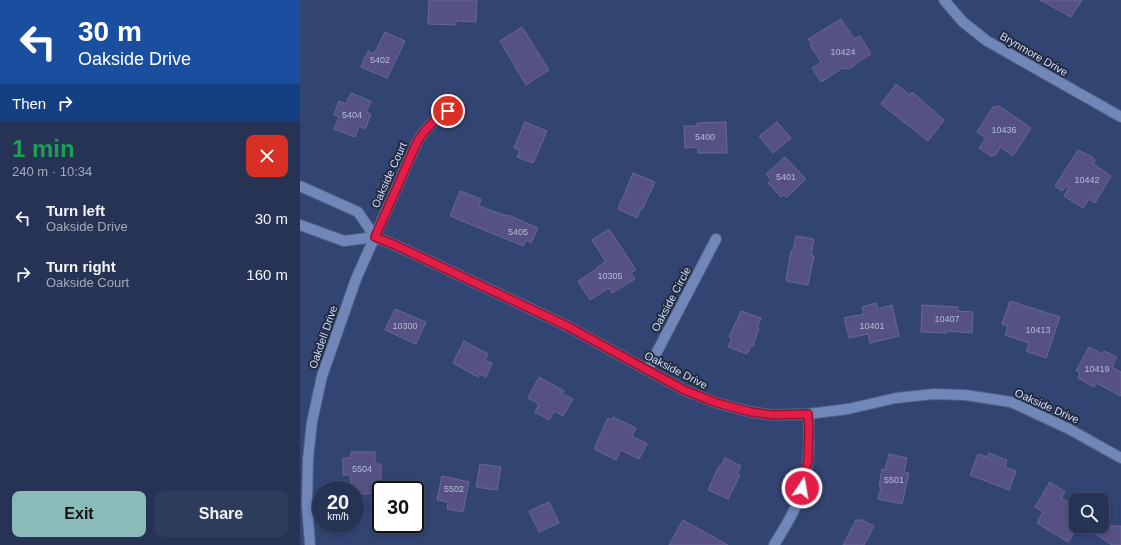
<!DOCTYPE html>
<html lang="en">
<head>
<meta charset="utf-8">
<style>
	body { margin:0; font-family:Helvetica,sans-serif; background:#2e3b5b; color:#f1f3f6; height:100vh; display:flex; flex-direction:column; font-size:15px; white-space:nowrap }
	* { box-sizing:border-box; margin:0 }
	p { font-size:13px; color:#a4aab9 }
	.icon { flex:none; width:22px; height:22px; fill:none; stroke:currentColor; stroke-width:2; stroke-linecap:round; stroke-linejoin:round }
	.map { position:relative; flex:1; overflow:hidden }
	.panel { display:flex; flex-direction:column; background:#263355; width:300px }
	.panel>* { flex:none }
	.hud { background:#1a4fa0; color:#fff; overflow:hidden }
	.tools { position:absolute; left:769px; top:493px; display:grid; gap:8px }
	.tools a { display:grid; place-items:center; width:40px; height:40px; border-radius:8px; background:#263355; box-shadow:0 2px 6px #0003,0 0 0 1px #424e6c; font-size:20px }
	.speed { position:absolute; left:12px; top:481px; display:flex; gap:8px; font-size:20px; font-weight:700; text-align:center }
	.speed>* { display:grid; place-content:center; width:52px; height:52px; border-radius:50%; background:#263355; box-shadow:0 2px 6px #0003,0 0 0 1px #424e6c; line-height:1 }
	.speed small { font-size:10px; font-weight:400 }
	.speed .limit { border:2px solid #111; border-radius:6px; background:#fff; color:#111 }
	.pin { position:absolute; display:grid; place-items:center; width:34px; height:34px; color:#fff; margin:-17px; border:2px solid #fff; border-radius:50%; box-shadow:0 1px 4px #0007 }
	.me { position:absolute; width:44px; margin:-22px; rotate:12deg; stroke-linejoin:round; filter:drop-shadow(0 0 3px #0008) }
	.turn { display:flex; align-items:center; gap:14px; height:84px; padding:0 12px; font-size:18px }
	.turn .icon { width:52px; height:52px; stroke-width:2.5 }
	.turn b { display:block; font-size:28px; line-height:34px }
	.then { display:flex; align-items:center; height:38px; padding:0 12px; background:#0003; gap:8px; font-size:15px }
	.round { display:grid; place-items:center; flex:none; width:42px; height:42px; border-radius:8px; background:#2e3b5b }
	.overview { display:flex; align-items:center; justify-content:space-between; height:68px; padding:0 12px }
	h1 { font-size:24px; font-weight:800; line-height:30px; color:#1e9e55 }
	.action { display:flex; gap:8px; margin-top:auto; padding:8px 12px }
	.action a { flex:1; height:46px; border-radius:8px; background:#8bbbb9; color:#111; font-size:16px; font-weight:800; line-height:46px; text-align:center }
	.action a+a { background:#2e3b5b; color:#f1f3f6 }
	ul { padding:0; list-style:none }
	li { display:flex; align-items:center; gap:12px; height:56px; padding:0 12px }
	li div { flex:1 }
	li b { display:block; font-size:15px }
	li em { font-style:normal }
	main { display:flex; flex:1; min-height:0 }
	.map>svg:first-child { display:block }
	.building { fill:#555183; stroke:#6a6699 }
	.lines { fill:none; stroke-linecap:round; stroke-linejoin:round }
	.minor-casing { stroke:#515f86; stroke-width:12 }
	.minor { stroke:#7186b9; stroke-width:10 }
	.route-casing { stroke:#92132f; stroke-width:10 }
	.route { stroke:#e11d48; stroke-width:7 }
	.labels { text-anchor:middle; stroke-width:4; stroke-linejoin:round; paint-order:stroke }
	.number-label { font-size:9px; fill:#b3bbdc }
	.street-label { font-size:11px; fill:#d2defa; stroke:#232c41 }
</style>
</head>
<body>
<main>
<section class="panel">
<div class="hud">
<div class="turn"><svg class="icon" aria-label="left" viewBox="0 0 24 24"><path d="M17 20v-9H6M10 6l-5 5 5 5"/></svg><div><b>30 m</b>Oakside Drive</div></div>
<div class="then">Then<svg class="icon" aria-label="right" viewBox="0 0 24 24"><path d="M7 20v-9h11M14 6l5 5-5 5"/></svg></div>
</div>
<div class="overview"><div><h1>1 min</h1><p>240 m · 10:34</p></div><a class="round" style="background:#d93025;color:#fff"><svg class="icon" aria-label="close" viewBox="0 0 24 24"><path d="M6 6l12 12M18 6L6 18"/></svg></a></div>
<ul>
<li><svg class="icon" aria-label="left" viewBox="0 0 24 24"><path d="M17 20v-9H6M10 6l-5 5 5 5"/></svg><div><b>Turn left</b><p>Oakside Drive</p></div><em>30 m</em></li>
<li><svg class="icon" aria-label="right" viewBox="0 0 24 24"><path d="M7 20v-9h11M14 6l5 5-5 5"/></svg><div><b>Turn right</b><p>Oakside Court</p></div><em>160 m</em></li>
</ul>
<div class="action"><a>Exit</a><a>Share</a></div>
</section>
<div class="map">
<svg width="821" height="545" viewBox="0 0 821 545">
	<rect width="100%" height="100%" fill="#324471"/>
	<path class="building" d="M129 0H177L176 22 156 21V25L128 24Z
		M740 0H782L771 17Z
		M541 19 554 39 560 36 571 54 555 64 554 66 549 69 543 68 521 82 512 68 521 62 510 45 512 44 508 39Z
		M222 27 249 70 226 85 200 41Z
		M85 32 105 41 87 78 61 67 68 51 74 54Z
		M596 84 610 95 612 92 644 120 628 141 581 104Z
		M51 93 71 101 66 112 71 114 65 129 59 126 55 137 34 129 39 117 34 115 39 101 46 104Z
		M699 106 731 128 713 156 700 147 696 155 694 154 692 157 679 148 686 138 677 132 693 107Z
		M225 122 247 131 233 163 217 157 220 151 214 148Z
		M426 122 427 153H398V147L385 148 384 126H397V123Z
		M477 122 491 138 473 153 459 136Z
		M778 150 792 157 795 160 793 164 811 176 795 203 789 199 783 208 764 196 769 187 767 186 762 191 755 186Z
		M485 157 506 179 487 197 484 195 481 197 468 183 471 180 466 174Z
		M333 173 355 182 343 208H341L337 218 318 209Z
		M160 191 181 199 179 206 207 216 208 215 238 228 231 243 226 240 223 246 150 216Z
		M309 229 336 270 331 273 335 279 312 293 309 288 290 300 278 281 297 269 296 268 306 262 292 240Z
		M496 236 514 239 511 255 514 256 508 285 486 281 491 251H493Z
		M710 301 760 317 746 358 726 351 729 343 705 335 708 326 702 324Z
		M576 303 578 309 592 305 599 336 570 343 568 334 549 338 544 318 564 314 562 307Z
		M622 305 658 307V311L673 312 672 333 646 331V333L621 332Z
		M95 309 126 322 116 344 85 330Z
		M441 311 461 318 457 327 459 328 453 346H451L447 354 428 347 432 338 429 337Z
		M164 341 188 354 185 360 192 363 186 377 179 374 178 377 153 363Z
		M789 347 802 354 804 351 817 357 812 367 821 372V396L796 383 794 387 778 378 780 373 776 371Z
		M239 377 264 391 262 394 273 399 263 416 254 411 249 420 235 412 239 404 228 398Z
		M313 417 336 428 332 436 347 444 339 459 321 450 316 460 294 449 308 418 312 420Z
		M51 452H75V464H81V481H72V494H55V490H52L50 475H43V458H51Z
		M689 453 707 460 705 467 716 471 709 490 670 475 678 454 687 457Z
		M589 454 607 458 604 472 609 473 602 504 578 499 581 487H579L582 469 585 470Z
		M425 458 441 466 437 474 440 475 428 499 408 490 419 466 421 467Z
		M180 464 201 467 197 490 176 487Z
		M142 476 169 482 163 512 147 509 148 502 137 500Z
		M750 482 765 492 761 498 776 507V530L768 542 737 523 743 512 735 507Z
		M249 502 259 523 239 532 229 511Z
		M383 520 428 545H369Z
		M556 520H562L574 526 564 545H543Z
		M784 526H821V545H812Z"/>
	<g class="lines">
		<defs>
			<path id="minor" d="M644 0 663 22 687 41 821 117
				M0 186 58 212 75 237
				M0 225 44 241 75 237 95 245 267 326 384 390 417 403 451 412 473 415 508 414 548 409 596 398 634 394 665 395 711 402 769 429 821 458
				M348 369 416 239
				M10 545 7 505 8 459 12 422 22 376 56 279 117 142C126 128 133 121 148 111
				M474 545C480 535 486 526 491 516 508 485 511 449 508 414"/>
		</defs>
		<use href="#minor" class="minor-casing"/>
		<use href="#minor" class="minor"/>
	</g>
	<g class="lines">
		<defs>
			<path id="route" d="M148 111C133 121 126 128 117 142L75 237 95 245 267 326 384 390 417 403 451 412 473 415 508 414 509 431 508 460 502 488"/>
		</defs>
		<use href="#route" class="route-casing"/>
		<use href="#route" class="route"/>
	</g>
	<g class="labels">
		<g class="number-label">
			<text x="543" y="55">10424</text>
			<text x="80" y="63">5402</text>
			<text x="52" y="118">5404</text>
			<text x="704" y="133">10436</text>
			<text x="405" y="140">5400</text>
			<text x="486" y="180">5401</text>
			<text x="787" y="183">10442</text>
			<text x="218" y="235">5405</text>
			<text x="310" y="279">10305</text>
			<text x="647" y="322">10407</text>
			<text x="105" y="329">10300</text>
			<text x="572" y="329">10401</text>
			<text x="738" y="333">10413</text>
			<text x="797" y="372">10419</text>
			<text x="62" y="472">5504</text>
			<text x="594" y="483">5501</text>
			<text x="154" y="492">5502</text>
		</g>
		<g class="street-label">
			<text transform="translate(734 54) rotate(30)" y="4">Brynmore Drive</text>
			<text transform="translate(89 175) rotate(-66)" y="4">Oakside Court</text>
			<text transform="translate(371 299) rotate(-62)" y="4">Oakside Circle</text>
			<text transform="translate(23 337) rotate(-71)" y="4">Oakdell Drive</text>
			<text transform="translate(376 370) rotate(27)" y="4">Oakside Drive</text>
			<text transform="translate(747 406) rotate(24)" y="4">Oakside Drive</text>
		</g>
	</g>
</svg>
<div class="tools">
<a><svg class="icon" aria-label="search" viewBox="0 0 24 24"><circle cx="10" cy="10" r="6"/><path d="M15 15l6 6"/></svg></a>
</div>
<div class="speed"><div>20<small>km/h</small></div><div class="limit">30</div></div>
<div class="pin" style="left:148px;top:111px;background:#d93025"><svg class="icon" aria-label="arrive" viewBox="0 0 24 24"><path d="M6 21V4h12l-3 4 3 4H6"/></svg></div>
<svg class="me" style="left:502px;top:488px" viewBox="-20 -20 40 40"><circle r="17" fill="#e11d48" stroke="#fff" stroke-width="3"/><path d="M0-11L8 9 0 5-8 9z" fill="#fff"/></svg>
</div>
</main>
</body>
</html>
